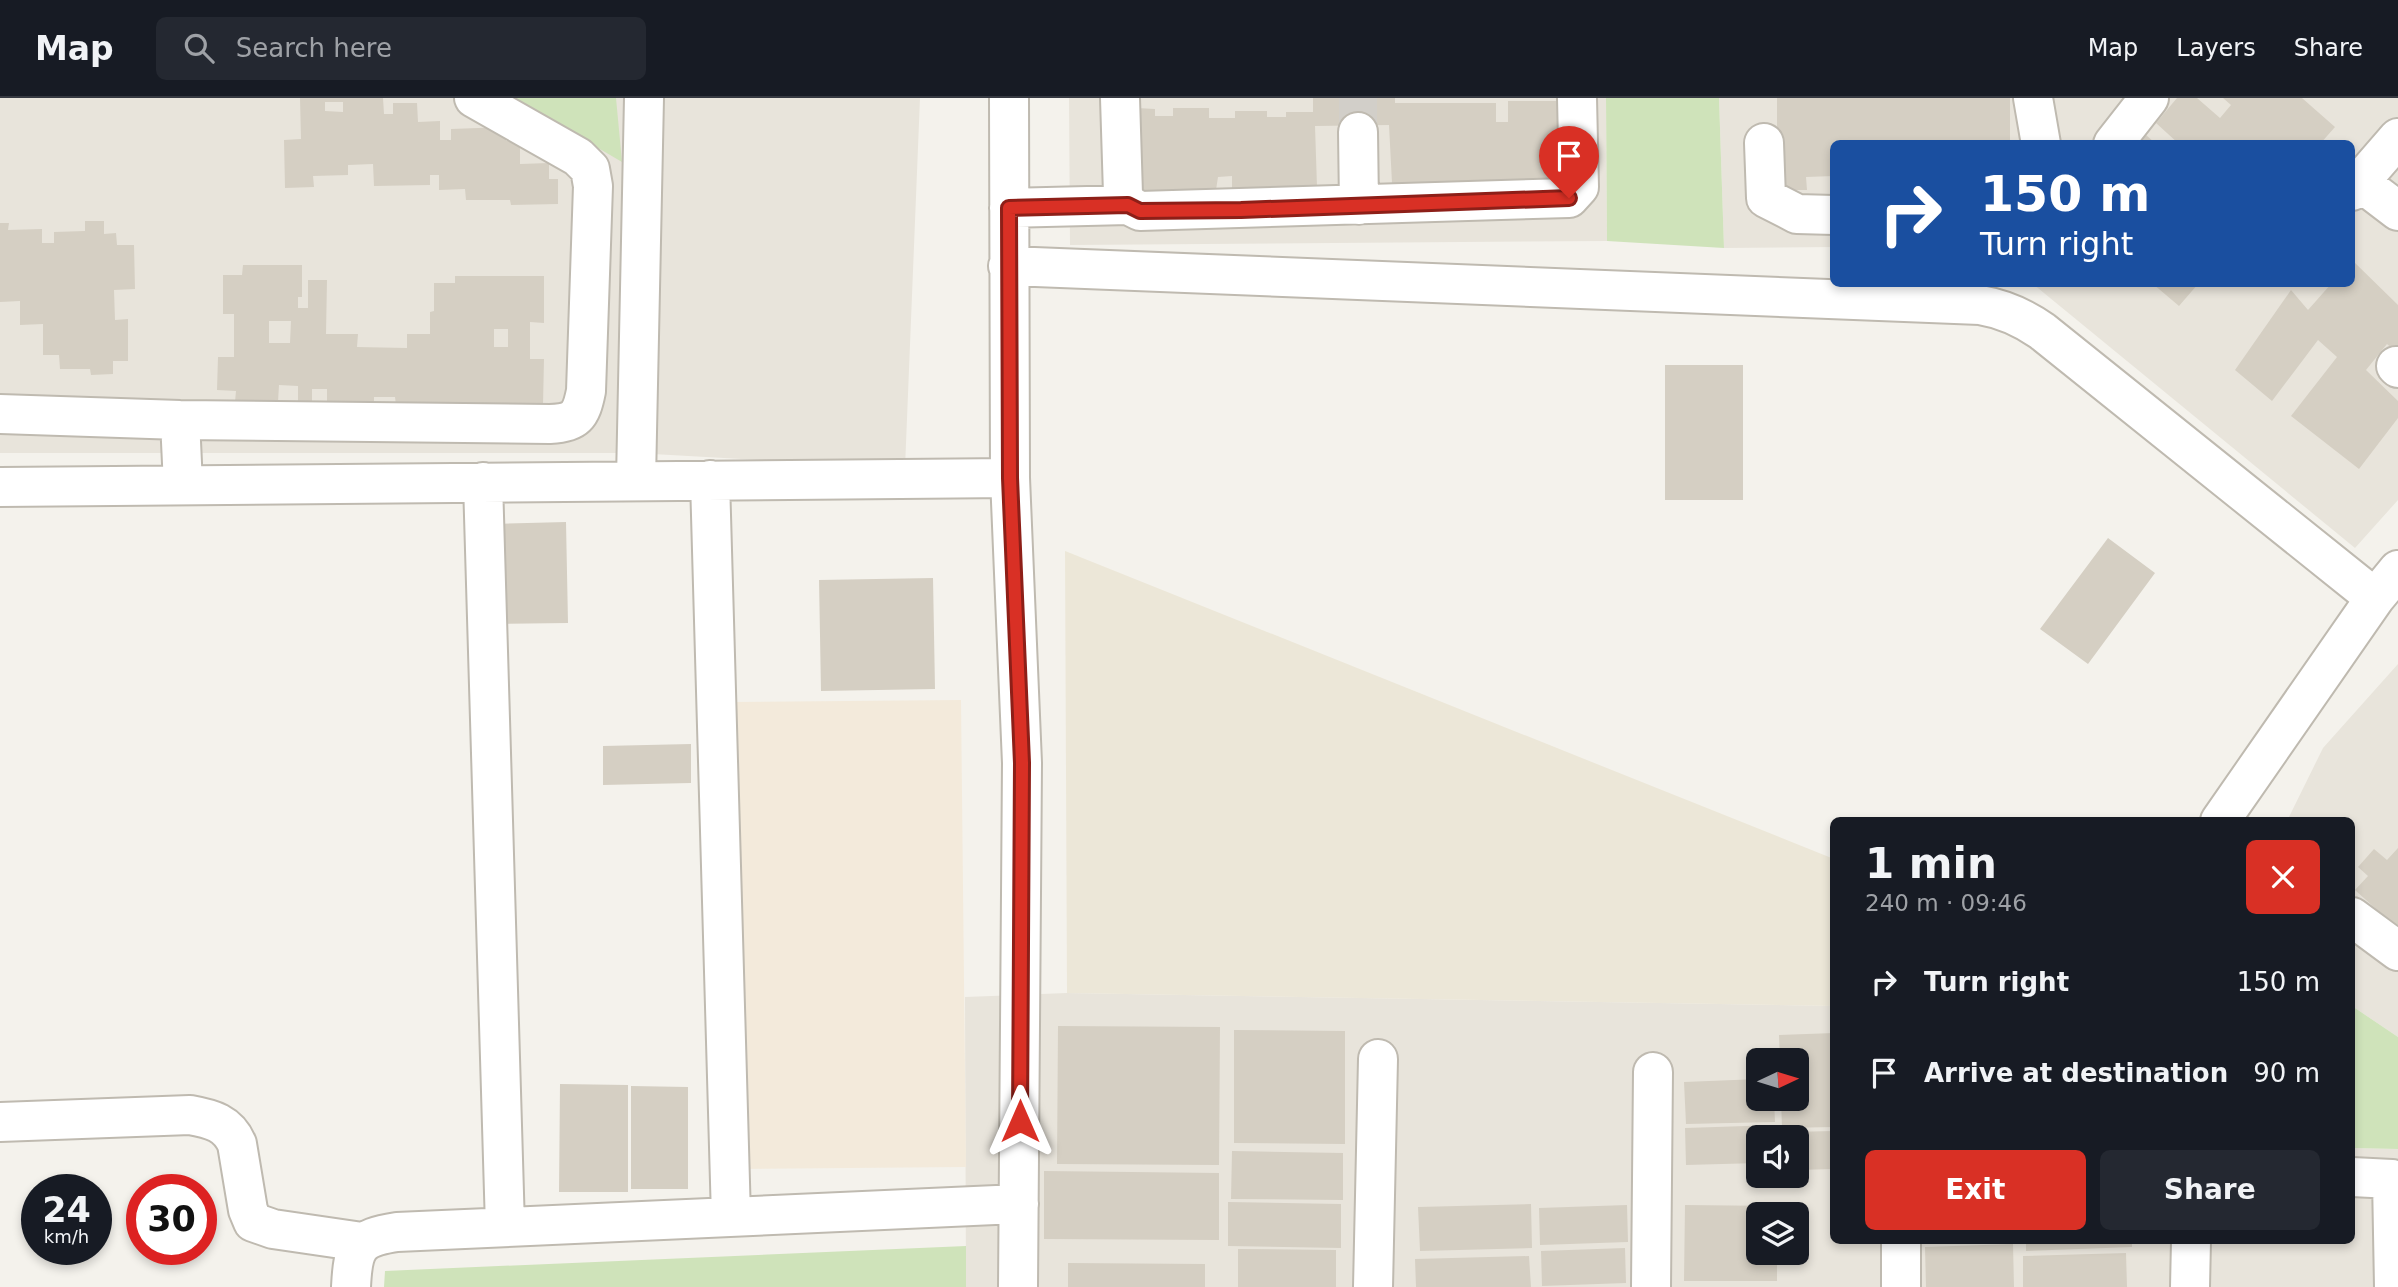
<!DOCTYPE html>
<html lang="en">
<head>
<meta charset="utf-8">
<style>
	body { margin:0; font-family:"DejaVu Sans",sans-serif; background:#242831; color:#f1f3f6; height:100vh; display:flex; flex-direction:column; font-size:26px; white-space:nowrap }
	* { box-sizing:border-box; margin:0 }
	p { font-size:23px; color:#9ea1a6 }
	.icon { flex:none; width:38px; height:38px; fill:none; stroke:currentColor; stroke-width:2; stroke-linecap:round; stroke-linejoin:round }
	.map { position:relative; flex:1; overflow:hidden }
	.details { position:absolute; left:1830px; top:719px; width:525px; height:427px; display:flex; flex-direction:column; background:#171b24; border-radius:10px; box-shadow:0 4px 10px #0003 }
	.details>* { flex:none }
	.top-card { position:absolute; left:1830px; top:42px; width:525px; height:147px; border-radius:10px; box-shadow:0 4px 10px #0003; background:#1a4fa0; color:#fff; overflow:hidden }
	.needle { width:46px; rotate:86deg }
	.fabs { position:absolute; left:1746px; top:950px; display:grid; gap:14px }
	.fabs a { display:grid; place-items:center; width:63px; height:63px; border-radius:10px; background:#171b24; box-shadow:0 4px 10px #0003; font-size:35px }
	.speed { position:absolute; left:21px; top:1076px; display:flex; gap:14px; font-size:35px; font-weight:700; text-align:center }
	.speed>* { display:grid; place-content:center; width:91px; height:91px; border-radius:50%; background:#171b24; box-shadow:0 4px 10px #0003; line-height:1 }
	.speed small { font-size:18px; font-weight:400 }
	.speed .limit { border:10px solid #d22; background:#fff; color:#111 }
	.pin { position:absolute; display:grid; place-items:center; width:60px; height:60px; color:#fff; margin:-72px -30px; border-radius:50% 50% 50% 0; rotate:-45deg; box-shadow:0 0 7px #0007 }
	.pin .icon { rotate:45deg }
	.me { position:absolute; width:77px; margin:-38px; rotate:0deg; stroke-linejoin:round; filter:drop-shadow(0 0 5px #0008) }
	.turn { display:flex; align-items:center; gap:24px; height:147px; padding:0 35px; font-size:32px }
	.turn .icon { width:91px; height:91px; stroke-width:2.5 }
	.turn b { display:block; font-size:49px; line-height:60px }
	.round { display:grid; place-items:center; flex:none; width:74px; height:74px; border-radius:10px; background:#242831 }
	.headline { display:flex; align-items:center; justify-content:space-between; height:119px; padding:0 35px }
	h1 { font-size:42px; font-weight:600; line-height:52px }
	.button { display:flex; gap:14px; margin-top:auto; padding:14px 35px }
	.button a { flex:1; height:80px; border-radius:10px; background:#d93025; color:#fff; font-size:28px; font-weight:600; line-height:80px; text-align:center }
	.button a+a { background:#242831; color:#f1f3f6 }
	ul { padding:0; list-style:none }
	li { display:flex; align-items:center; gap:21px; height:91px; padding:0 35px }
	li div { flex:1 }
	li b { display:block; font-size:26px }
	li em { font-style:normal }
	header { display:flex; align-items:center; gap:42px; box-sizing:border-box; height:98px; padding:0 35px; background:#171b24; border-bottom:2px solid #363941 }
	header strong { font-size:33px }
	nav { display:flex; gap:38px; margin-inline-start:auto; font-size:24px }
	.search { width:490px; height:63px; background:#242831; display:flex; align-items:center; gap:18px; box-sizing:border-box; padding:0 24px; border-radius:10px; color:#9ea1a6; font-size:26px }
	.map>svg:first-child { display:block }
	.residential { fill:#e8e4db; fill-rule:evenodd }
	.commercial { fill:#f3eadb }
	.education { fill:#ece7d8 }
	.green { fill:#cfe3ba }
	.building { fill:#d5cfc3; fill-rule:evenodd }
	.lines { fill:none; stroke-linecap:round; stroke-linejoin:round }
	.minor-tunnel { stroke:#d2cfc9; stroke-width:38; stroke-dasharray:38 19; stroke-linecap:butt }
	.minor-casing { stroke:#bfbab0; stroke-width:42 }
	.minor { stroke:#fff; stroke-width:38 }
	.route-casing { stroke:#8d1f18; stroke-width:18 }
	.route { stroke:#d93025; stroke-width:12 }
</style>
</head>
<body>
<header>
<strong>Map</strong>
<div class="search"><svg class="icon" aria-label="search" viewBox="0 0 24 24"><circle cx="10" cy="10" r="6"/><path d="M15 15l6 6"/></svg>Search here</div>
<nav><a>Map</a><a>Layers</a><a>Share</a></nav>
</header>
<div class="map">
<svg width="2398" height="1189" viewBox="0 0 2398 1189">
	<rect width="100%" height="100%" fill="#f4f2ec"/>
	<path class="residential" d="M0 0H920L905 370 635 355H0Z
		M1069 0H1606L1607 143 1070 147Z
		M1719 0H2398V402L2355 450 2033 186H2352V46H1834V149L1724 150Z
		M2398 566V939L2352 908V723H2287L2323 650Z
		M1067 895 1834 908V1143H2352V1050L2398 1051V1189H966L965 899ZM1759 962H1797V1001H1759ZM1759 1040H1797V1078H1759ZM1759 1116H1797V1155H1759Z"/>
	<path class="commercial" d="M961 602 966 1069 739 1071 733 604Z"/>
	<path class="education" d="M1065 453 1834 761V908L1067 895Z"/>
	<path class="green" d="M513 0H616L622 64Z
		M1606 0H1719L1724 150 1607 143Z
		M2352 908 2398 939V1051L2352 1050Z
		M966 1148V1189H384L385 1173Z"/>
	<path class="building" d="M300 0H383L384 16H393V5H417L418 24 440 23V42H451V31L506 29V43L520 42V66L549 65V81H558V106L511 107 510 102H466L465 91 439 92V77H430V87L374 88 373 66 348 67V77L313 78 314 89 285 90 284 42 301 41ZM325 4H343V14L325 13Z
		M1313 0H1395V5H1496V24H1508V3H1565V82L1392 85 1389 27 1315 28 1317 89 1232 92V78L1218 79 1216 92 1138 96 1137 10 1155 11V18H1173V10H1209V20H1235V13H1267V19H1286V14H1313Z
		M1777 0H2010V46H1834V78L1806 79 1807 92H1777Z
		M2177 0H2197L2220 20 2231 7 2223 0H2302L2335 29 2320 46H2179L2156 25Z
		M2145 36 2156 46H2137Z
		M85 123H104V136L116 135 117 147H134L135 191 114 192 115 222 128 221V263H113V276L91 277 90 271H60L59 257H43V226L20 227V203L0 204V125H9L8 132 42 131V145H54V134L85 133Z
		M2352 162 2398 207V256L2387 246 2366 272 2398 303V320L2359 371 2291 318 2337 259 2318 242 2272 303 2235 272 2291 192 2308 212 2331 186H2352Z
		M243 167H302V199H298V210H308V182H327L326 236H358L357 249 407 250V236H430V214L434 213V185H455V178H544V225L530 224V261H544L543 307H396L395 299H374V305H327V291H312V303H298V288L279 287 278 304H235L236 293 217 292 218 259H234V216H223V177H242ZM269 223H291L290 245H269ZM494 231H508V249H494Z
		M2153 186H2198L2179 208Z
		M1665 267H1743V402H1665Z
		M566 424 568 525 496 526 494 426Z
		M2108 440 2155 475 2088 566 2040 531Z
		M933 480 935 591 821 593 819 482Z
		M691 646V685L603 687V648Z
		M2398 750V831L2355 792 2368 778 2358 769 2374 751 2387 762Z
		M1058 928 1220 929 1219 1067 1057 1066Z
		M1234 932 1345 933V1046L1234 1045Z
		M1834 935V1029L1782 1030 1781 1001H1797V962H1780L1779 937Z
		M1759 981V1001H1774L1775 1024 1686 1026 1684 984Z
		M560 986 628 987V1094H559Z
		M631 988 688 989V1091H631Z
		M1777 1027V1040H1759V1065L1686 1067 1685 1030Z
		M1834 1033V1071L1797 1072V1040H1789V1034Z
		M1232 1053 1343 1055V1102L1231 1101Z
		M1044 1073 1219 1075V1142L1044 1141Z
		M1228 1104 1341 1106V1150L1228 1148Z
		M1531 1106 1532 1150 1420 1153 1418 1109Z
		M1627 1107 1628 1144 1540 1147 1539 1110Z
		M1685 1107 1778 1108V1116H1759V1155H1777V1183H1684Z
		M2026 1143H2132V1149L2026 1153Z
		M2013 1146 2014 1189H1926L1925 1149Z
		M1625 1150 1626 1185 1542 1188 1541 1153Z
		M1238 1151 1336 1152V1189H1238Z
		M2126 1155 2127 1189H2023V1158Z
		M1529 1158 1531 1189H1416L1415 1161Z
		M1068 1165 1205 1166V1189H1068Z"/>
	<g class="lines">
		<path class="minor-tunnel" d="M1358 0V34"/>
		<defs>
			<path id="minor" d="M1009 0 1010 380 1022 665 1018 1189
				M1120 0 1123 96 1128 107 1140 113 1569 100 1579 89 1577 0
				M2033 0 2041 46
				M1358 34 1359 107
				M1764 45 1766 100 1797 116 1834 117
				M2113 46 2149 0
				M2360 84 2398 113
				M2352 93 2398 40
				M1009 110 1128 107
				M1008 168 1980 207C2004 211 2022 219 2042 233L2375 500
				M2396 268 2398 270
				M0 316 180 322 550 326C576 325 581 318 586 293L593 88 590 71 578 59 474 0
				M180 322 183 387
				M636 382 644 0
				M710 382 731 1119
				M483 384 505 1129
				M0 389 1010 380
				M2220 723 2375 500 2398 472
				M2352 819 2398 853
				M0 1024 190 1017C212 1021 228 1025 237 1046L248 1112 253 1124 273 1131 362 1144
				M2352 1079 2392 1081 2394 1189
				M351 1189C353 1149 357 1140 397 1134L1019 1106
				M1373 1189 1378 961
				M1651 1189 1653 974
				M1901 1189V1143
				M2190 1189 2191 1143"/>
		</defs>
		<use href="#minor" class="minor-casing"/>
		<use href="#minor" class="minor"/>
	</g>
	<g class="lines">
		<defs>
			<path id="route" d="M1020 1023 1022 665 1010 380 1009 110 1128 107 1140 113 1241 112 1569 100"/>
		</defs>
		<use href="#route" class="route-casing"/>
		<use href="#route" class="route"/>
	</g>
</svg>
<div class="fabs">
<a><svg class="needle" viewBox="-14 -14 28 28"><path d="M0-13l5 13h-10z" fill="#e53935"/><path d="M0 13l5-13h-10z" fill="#9ea1a6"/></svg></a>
<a><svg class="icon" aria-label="sound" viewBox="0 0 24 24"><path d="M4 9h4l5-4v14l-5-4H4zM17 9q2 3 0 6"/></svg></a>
<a><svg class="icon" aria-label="layers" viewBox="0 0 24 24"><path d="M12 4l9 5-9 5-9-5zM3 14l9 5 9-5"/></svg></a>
</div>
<div class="speed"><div>24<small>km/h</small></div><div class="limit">30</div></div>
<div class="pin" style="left:1569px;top:100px;background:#d93025"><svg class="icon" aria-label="arrive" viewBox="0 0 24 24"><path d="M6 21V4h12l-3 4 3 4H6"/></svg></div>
<svg class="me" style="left:1020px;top:1023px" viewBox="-20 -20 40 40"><path d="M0-17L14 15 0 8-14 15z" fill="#d93025" stroke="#fff" stroke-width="4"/></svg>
<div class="top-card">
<div class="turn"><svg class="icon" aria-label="right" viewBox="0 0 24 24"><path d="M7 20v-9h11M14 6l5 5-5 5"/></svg><div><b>150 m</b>Turn right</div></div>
</div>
<section class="details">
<div class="headline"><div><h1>1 min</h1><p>240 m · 09:46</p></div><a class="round" style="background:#d93025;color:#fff"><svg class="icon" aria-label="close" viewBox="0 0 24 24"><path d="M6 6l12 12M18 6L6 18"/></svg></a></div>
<ul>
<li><svg class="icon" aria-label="right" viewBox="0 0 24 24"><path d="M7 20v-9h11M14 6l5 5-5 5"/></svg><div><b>Turn right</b></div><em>150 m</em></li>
<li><svg class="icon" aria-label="arrive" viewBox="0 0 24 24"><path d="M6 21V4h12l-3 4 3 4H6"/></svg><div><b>Arrive at destination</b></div><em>90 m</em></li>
</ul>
<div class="button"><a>Exit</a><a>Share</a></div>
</section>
</div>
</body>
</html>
